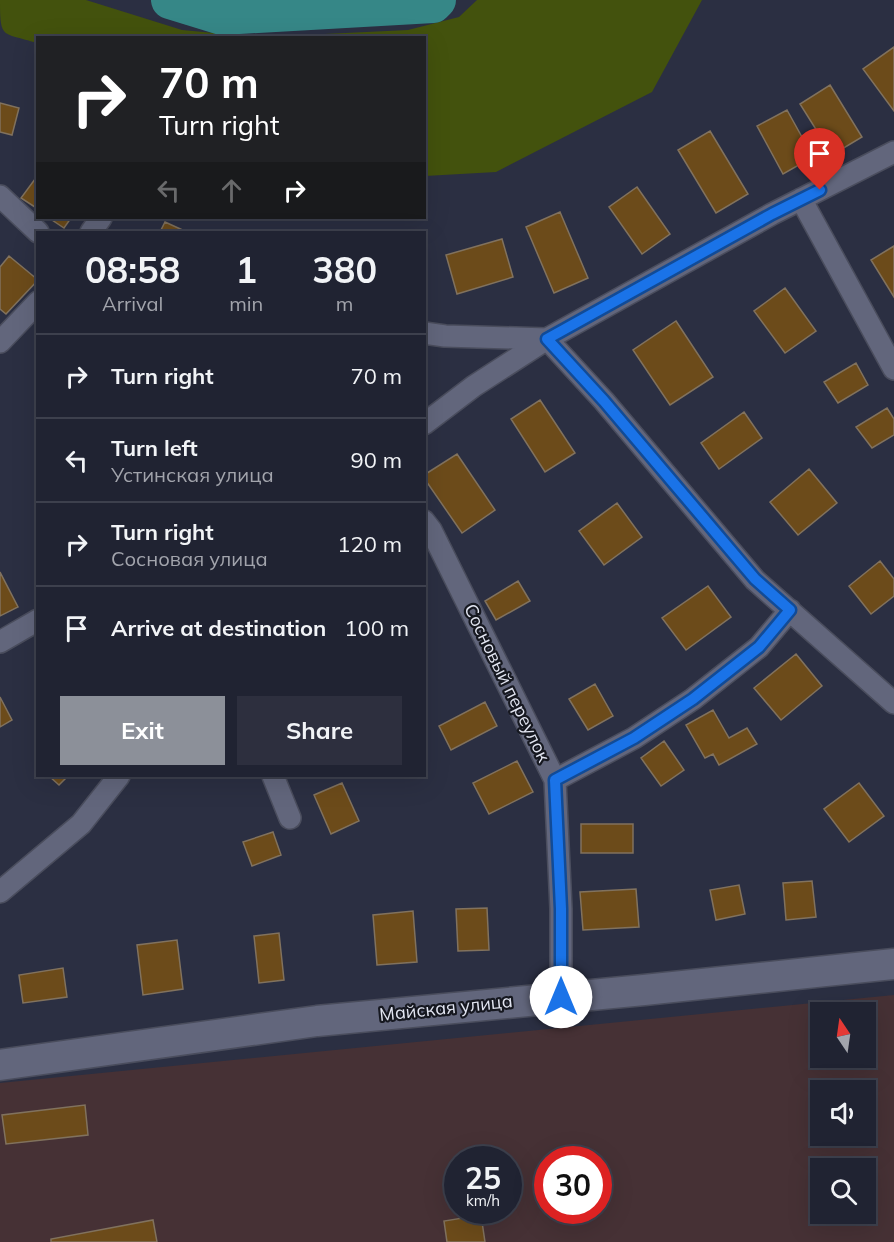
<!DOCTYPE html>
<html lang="en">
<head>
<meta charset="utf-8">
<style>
	body { margin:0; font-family:Mulish,sans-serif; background:#2d2f3e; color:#f1f3f6; height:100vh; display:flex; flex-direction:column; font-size:22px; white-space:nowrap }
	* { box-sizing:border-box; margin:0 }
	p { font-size:20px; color:#a2a4ac }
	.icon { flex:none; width:33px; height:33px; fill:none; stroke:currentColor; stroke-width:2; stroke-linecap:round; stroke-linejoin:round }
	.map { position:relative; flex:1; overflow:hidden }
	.side { position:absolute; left:36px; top:231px; width:390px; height:546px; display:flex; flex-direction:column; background:#202332; border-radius:0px; box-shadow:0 6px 24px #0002,0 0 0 2px #3d404d }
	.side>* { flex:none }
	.top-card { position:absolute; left:36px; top:36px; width:390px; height:183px; border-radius:0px; box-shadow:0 6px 24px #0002,0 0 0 2px #3d404d; background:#202124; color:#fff; overflow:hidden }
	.needle { width:39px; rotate:347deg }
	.tools { position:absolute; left:810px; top:1002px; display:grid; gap:12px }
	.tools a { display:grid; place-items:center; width:66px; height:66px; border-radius:0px; background:#202332; box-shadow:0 6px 24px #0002,0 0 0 2px #3d404d; font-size:30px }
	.speed { position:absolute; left:444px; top:1146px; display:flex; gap:12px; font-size:30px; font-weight:700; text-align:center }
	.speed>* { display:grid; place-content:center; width:78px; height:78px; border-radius:50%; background:#202332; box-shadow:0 6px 24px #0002,0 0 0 2px #3d404d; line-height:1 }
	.speed small { font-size:15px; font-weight:400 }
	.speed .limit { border:9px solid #d22; background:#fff; color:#111 }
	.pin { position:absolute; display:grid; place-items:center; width:51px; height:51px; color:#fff; margin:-62px -26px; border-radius:50% 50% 50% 0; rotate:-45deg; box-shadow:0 0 6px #0007 }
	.pin .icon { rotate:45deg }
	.me { position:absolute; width:66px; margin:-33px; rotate:0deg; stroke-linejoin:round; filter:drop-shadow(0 0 4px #0008) }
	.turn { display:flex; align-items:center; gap:21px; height:126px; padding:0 24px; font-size:27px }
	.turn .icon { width:78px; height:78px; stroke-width:2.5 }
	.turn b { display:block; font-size:42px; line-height:51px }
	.lanes { display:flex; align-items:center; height:57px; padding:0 24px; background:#0003; justify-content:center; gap:30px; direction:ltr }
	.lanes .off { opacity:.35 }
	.eta { display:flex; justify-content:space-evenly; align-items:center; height:102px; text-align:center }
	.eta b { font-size:36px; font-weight:700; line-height:42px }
	.primary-button { display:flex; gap:12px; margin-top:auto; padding:12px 24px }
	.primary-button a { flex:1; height:69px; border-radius:0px; background:#8c9099; color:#fff; font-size:24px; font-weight:700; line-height:69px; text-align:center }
	.primary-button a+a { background:#2d2f3e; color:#f1f3f6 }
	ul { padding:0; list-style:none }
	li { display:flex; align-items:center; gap:18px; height:84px; padding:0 24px; border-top:2px solid #3d404d }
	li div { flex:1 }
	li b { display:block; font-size:22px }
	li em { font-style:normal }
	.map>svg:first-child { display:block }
	.industrial { fill:#463135; fill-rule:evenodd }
	.green { fill:#43520d }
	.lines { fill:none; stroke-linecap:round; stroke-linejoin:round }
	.river { stroke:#368787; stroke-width:38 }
	.building { fill:#6c4b1a; stroke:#81725e; stroke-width:1.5 }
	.street-casing { stroke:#4a4d5d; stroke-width:24 }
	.secondary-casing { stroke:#4a4d5d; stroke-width:33 }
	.street { stroke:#62667c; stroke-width:21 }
	.secondary { stroke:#62667c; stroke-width:30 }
	.route-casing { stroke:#114b97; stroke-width:15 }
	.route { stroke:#1a73e8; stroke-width:10 }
	.labels { text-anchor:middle; stroke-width:4.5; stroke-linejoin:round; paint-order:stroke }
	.street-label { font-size:18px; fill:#e3e6f2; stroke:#161820 }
</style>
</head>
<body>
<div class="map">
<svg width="894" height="1242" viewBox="0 0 894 1242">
	<rect width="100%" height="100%" fill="#2b2f42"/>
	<path class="industrial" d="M894 995V1242H0V1083ZM820 1012H866V1058H820ZM820 1090H866V1136H820ZM458 1160H508V1210H458ZM548 1160H598V1210H548ZM820 1168H866V1214H820Z"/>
	<path class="green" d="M0 0H86L182 30 257 37 38 38 37 43C2 32 0 40 0 0Z
		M477 0H702L652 92 496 172 425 176 424 38 262 37 408 30 459 17Z"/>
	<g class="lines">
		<path class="river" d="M170 0 222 16 433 4 437 0"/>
	</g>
	<path class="building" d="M894 47V111L863 69Z
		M830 85 862 137 832 155 800 104Z
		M0 103 19 108 12 135 0 132Z
		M787 110 813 157 783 174 757 126Z
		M710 131 748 194 716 213 678 150Z
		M38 175V209L21 198Z
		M637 187 670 234 642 254 609 207Z
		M560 212 588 278 554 293 526 227Z
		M49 218H71L64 228Z
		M165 222 187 232H160Z
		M502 239 513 277 457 294 446 255Z
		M894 246V297L871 260Z
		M9 256 38 280 6 314 0 309V267Z
		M785 288 816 331 785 353 754 311Z
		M676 321 713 377 670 405 633 350Z
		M856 363 868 385 838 403 824 382Z
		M540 400 575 453 545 472 511 419Z
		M887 408 894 419V435L872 448 856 427Z
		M744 412 762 438 719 469 701 443Z
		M457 454 495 510 462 533 424 478V475Z
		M809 469 837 503 798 535 770 502Z
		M617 503 642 537 604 565 579 531Z
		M880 561 894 579V596L871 614 849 586Z
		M0 572 18 607 0 616Z
		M518 581 530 601 496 620 485 601Z
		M708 586 731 617 686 650 662 618Z
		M796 654 822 686 781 720 754 688Z
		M595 684 613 716 588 730 569 699Z
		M0 697 12 720 0 727Z
		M485 702 497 726 451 750 439 726Z
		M713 710 729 738 747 728 757 744 719 765 713 754 705 758 686 725Z
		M664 741 684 770 661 786 641 758Z
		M517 761 533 792 489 814 473 783Z
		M49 776H68L59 785Z
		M342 783 359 821 331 834 314 795Z
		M859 783 884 816 849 842 824 809Z
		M581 824H633V853H581Z
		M273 832 281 855 252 866 243 842Z
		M812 881 816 917 786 920 783 883Z
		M739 885 745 914 716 920 710 890Z
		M636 889 639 927 583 930 580 892Z
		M487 908 489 950 458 951 456 909Z
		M413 911 417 962 377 965 373 915Z
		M279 933 284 980 259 983 254 936Z
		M177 940 183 989 143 995 137 945Z
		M63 968 67 997 23 1003 19 975Z
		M85 1105 88 1135 6 1144 2 1115Z
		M481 1215 485 1242H447L444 1221Z
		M153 1220 157 1242H51V1239Z"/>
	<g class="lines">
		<defs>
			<path id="street" d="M0 196 38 232
				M801 199 894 369
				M91 232 101 218
				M424 333 445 336 547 339 604 401 755 580 894 703
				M0 342 38 302
				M424 424 474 386 547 339 772 214 894 152
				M424 521 431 530 555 780 561 909V997
				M0 642 38 620
				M273 776 290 818
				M555 780 634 738 693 699 759 647 790 610
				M0 892 81 824 119 776"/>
			<path id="secondary" d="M0 1065 317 1021 644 990 894 964"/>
		</defs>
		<use href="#street" class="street-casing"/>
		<use href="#secondary" class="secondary-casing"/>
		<use href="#street" class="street"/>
		<use href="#secondary" class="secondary"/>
	</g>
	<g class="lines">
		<defs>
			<path id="route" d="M561 997V909L555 780 634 738 693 699 759 647 790 610 755 579 604 401 547 339 772 214 820 190"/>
		</defs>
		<use href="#route" class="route-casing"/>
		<use href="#route" class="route"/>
	</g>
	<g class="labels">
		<g class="street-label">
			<text transform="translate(507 683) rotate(64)" y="6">Сосновый переулок</text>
			<text transform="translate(446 1008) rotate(-6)" y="6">Майская улица</text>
		</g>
	</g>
</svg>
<div class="tools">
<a><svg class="needle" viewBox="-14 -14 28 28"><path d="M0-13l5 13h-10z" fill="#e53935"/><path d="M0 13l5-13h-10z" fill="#a2a4ac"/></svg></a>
<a><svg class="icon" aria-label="sound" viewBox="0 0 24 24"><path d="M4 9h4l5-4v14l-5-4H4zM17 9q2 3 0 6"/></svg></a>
<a><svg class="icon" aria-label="search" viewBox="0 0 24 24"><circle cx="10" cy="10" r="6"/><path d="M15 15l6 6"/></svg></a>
</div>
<div class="speed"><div>25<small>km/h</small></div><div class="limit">30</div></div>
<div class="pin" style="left:820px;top:190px;background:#d93025"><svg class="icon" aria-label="arrive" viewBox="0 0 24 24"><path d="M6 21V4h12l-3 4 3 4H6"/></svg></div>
<svg class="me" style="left:561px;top:997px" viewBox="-20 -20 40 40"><circle r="19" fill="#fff"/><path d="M0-13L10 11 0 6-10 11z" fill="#1a73e8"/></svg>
<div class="top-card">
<div class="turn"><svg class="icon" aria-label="right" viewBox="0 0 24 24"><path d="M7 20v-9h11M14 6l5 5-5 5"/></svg><div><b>70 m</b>Turn right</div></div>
<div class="lanes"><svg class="icon off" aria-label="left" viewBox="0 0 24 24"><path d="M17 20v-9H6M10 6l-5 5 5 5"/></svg><svg class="icon off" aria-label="ahead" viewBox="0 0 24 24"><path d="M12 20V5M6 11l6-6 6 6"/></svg><svg class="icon" aria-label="right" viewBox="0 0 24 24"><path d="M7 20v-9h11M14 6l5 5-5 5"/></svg></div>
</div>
<section class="side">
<div class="eta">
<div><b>08:58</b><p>Arrival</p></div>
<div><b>1</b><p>min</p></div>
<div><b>380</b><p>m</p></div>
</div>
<ul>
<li><svg class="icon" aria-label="right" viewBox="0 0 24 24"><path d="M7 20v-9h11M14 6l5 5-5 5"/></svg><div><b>Turn right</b></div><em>70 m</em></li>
<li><svg class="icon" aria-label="left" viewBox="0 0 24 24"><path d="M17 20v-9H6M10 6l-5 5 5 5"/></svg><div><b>Turn left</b><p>Устинская улица</p></div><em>90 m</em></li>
<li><svg class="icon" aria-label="right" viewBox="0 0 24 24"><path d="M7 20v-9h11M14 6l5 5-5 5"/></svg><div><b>Turn right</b><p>Сосновая улица</p></div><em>120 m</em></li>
<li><svg class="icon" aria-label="arrive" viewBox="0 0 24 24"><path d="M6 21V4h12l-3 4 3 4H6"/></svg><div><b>Arrive at destination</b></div><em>100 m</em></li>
</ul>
<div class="primary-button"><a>Exit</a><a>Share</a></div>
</section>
</div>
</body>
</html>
